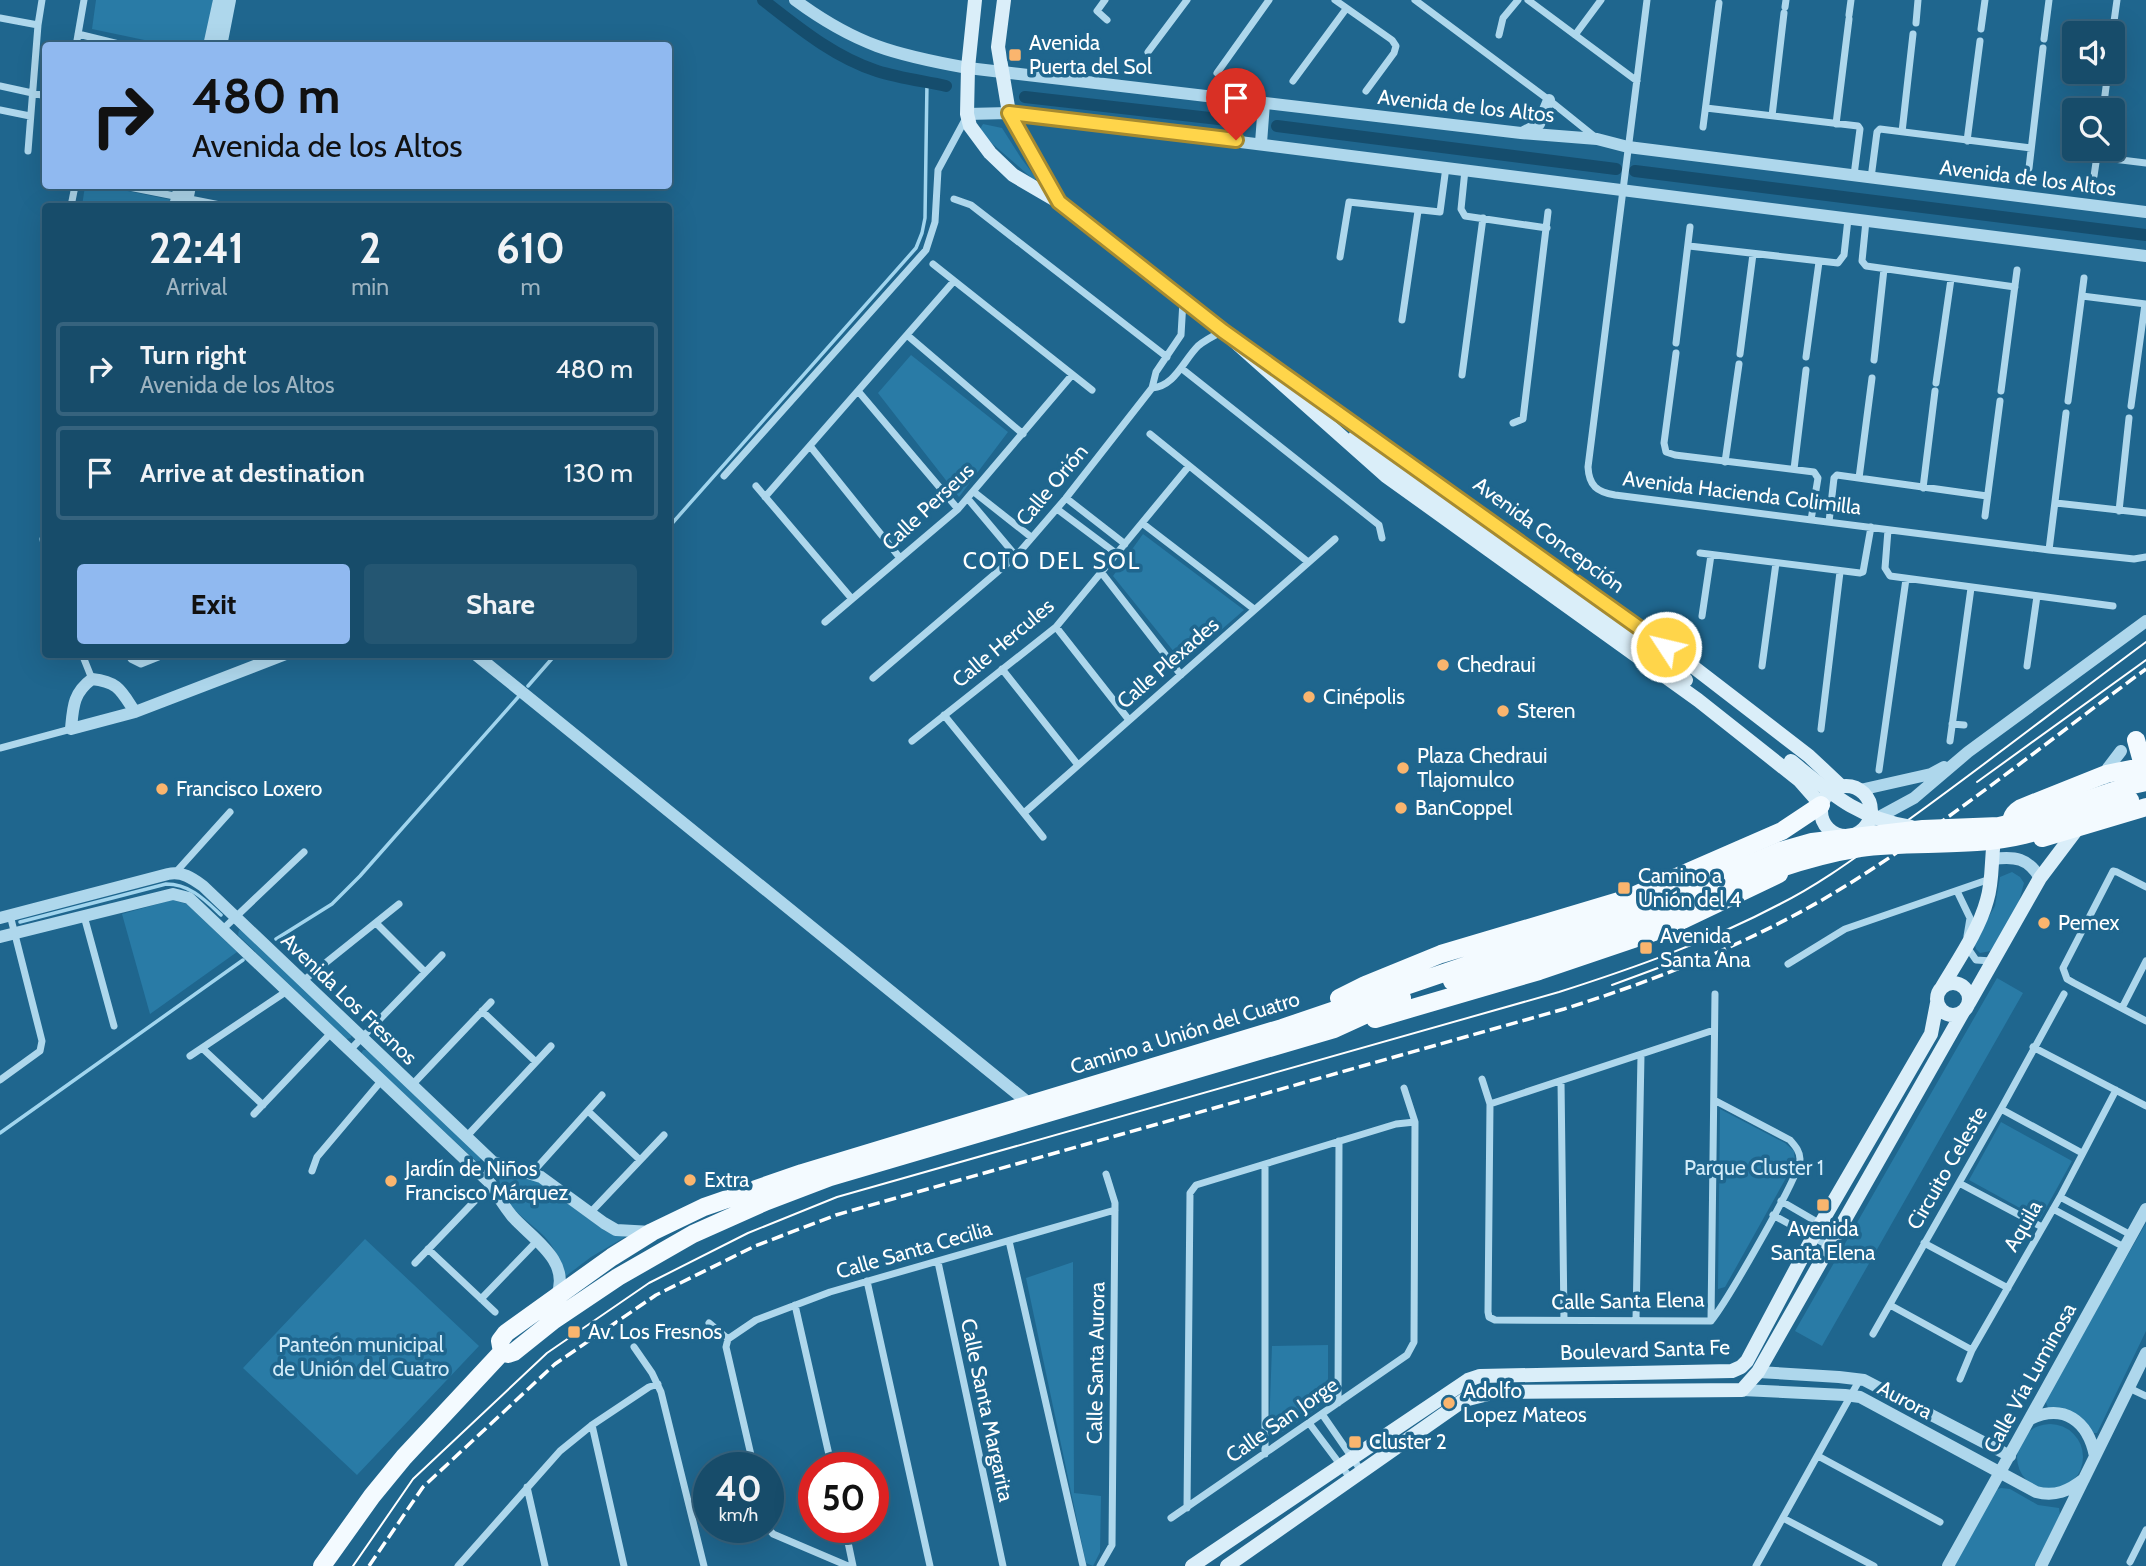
<!DOCTYPE html>
<html lang="en">
<head>
<meta charset="utf-8">
<style>
	body { margin:0; font-family:Cabin,sans-serif; background:#245672; color:#f1f3f6; height:100vh; display:flex; flex-direction:column; font-size:26px; white-space:nowrap }
	* { box-sizing:border-box; margin:0 }
	p { font-size:23px; color:#9eb4c1 }
	.icon { flex:none; width:38px; height:38px; fill:none; stroke:currentColor; stroke-width:2; stroke-linecap:round; stroke-linejoin:round }
	.map { position:relative; flex:1; overflow:hidden }
	.panel { position:absolute; left:42px; top:203px; width:630px; height:455px; display:flex; flex-direction:column; background:#174c6a; border-radius:7px; box-shadow:0 7px 28px #0002,0 0 0 2px #36637e }
	.panel>* { flex:none }
	.banner { position:absolute; left:42px; top:42px; width:630px; height:147px; border-radius:7px; box-shadow:0 7px 28px #0002,0 0 0 2px #36637e; background:#90b9f0; color:#111; overflow:hidden }
	.fabs { position:absolute; left:2062px; top:21px; display:grid; gap:14px }
	.fabs a { display:grid; place-items:center; width:63px; height:63px; border-radius:7px; background:#174c6a; box-shadow:0 7px 28px #0002,0 0 0 2px #36637e; font-size:35px }
	.speed { position:absolute; left:693px; top:1452px; display:flex; gap:14px; font-size:35px; font-weight:700; text-align:center }
	.speed>* { display:grid; place-content:center; width:91px; height:91px; border-radius:50%; background:#174c6a; box-shadow:0 7px 28px #0002,0 0 0 2px #36637e; line-height:1 }
	.speed small { font-size:18px; font-weight:400 }
	.speed .limit { border:10px solid #d22; background:#fff; color:#111 }
	.pin { position:absolute; display:grid; place-items:center; width:60px; height:60px; color:#fff; margin:-72px -30px; border-radius:50% 50% 50% 0; rotate:-45deg; box-shadow:0 0 7px #0007 }
	.pin .icon { rotate:45deg }
	.me { position:absolute; width:77px; margin:-38px; rotate:305deg; stroke-linejoin:round; filter:drop-shadow(0 0 5px #0008) }
	.turn { display:flex; align-items:center; gap:24px; height:147px; padding:0 35px; font-size:32px }
	.turn .icon { width:91px; height:91px; stroke-width:2.5 }
	.turn b { display:block; font-size:49px; line-height:60px }
	.eta { display:flex; justify-content:space-evenly; align-items:center; height:119px; text-align:center }
	.eta b { font-size:42px; font-weight:800; line-height:49px }
	.primary-button { display:flex; gap:14px; margin-top:auto; padding:14px 35px }
	.primary-button a { flex:1; height:80px; border-radius:7px; background:#90b9f0; color:#111; font-size:28px; font-weight:800; line-height:80px; text-align:center }
	.primary-button a+a { background:#245672; color:#f1f3f6 }
	ul { padding:0; list-style:none }
	li { display:flex; align-items:center; gap:21px; height:94px; margin:0 14px 10px; padding:0 21px; border:4px solid #36637e; border-radius:7px }
	li div { flex:1 }
	li b { display:block; font-size:26px }
	li em { font-style:normal }
	.map>svg:first-child { display:block }
	.green { fill:#297ba6 }
	.lines { fill:none; stroke-linecap:round; stroke-linejoin:round }
	.stream { stroke:#a1d5ee; stroke-width:3.5 }
	.canal { stroke:#154d6d; stroke-width:12 }
	.minor { stroke:#aed7ec; stroke-width:7 }
	.tertiary { stroke:#aed7ec; stroke-width:12 }
	.secondary { stroke:#daeef9; stroke-width:14 }
	.primary { stroke:#f3faff; stroke-width:18 }
	.tram { stroke:#fff; stroke-width:2 }
	.rail { stroke:#fff; stroke-width:3.5; stroke-dasharray:12 5; stroke-linecap:butt }
	.secondary-bridge { stroke:#daeef9; stroke-width:14 }
	.primary-bridge { stroke:#f3faff; stroke-width:18 }
	.route-casing { stroke:#a68a30; stroke-width:18 }
	.route { stroke:#ffd54a; stroke-width:12 }
	.poi-dot { fill:#fab56e; stroke:#1f668e; stroke-width:2.5 }
	.labels { text-anchor:middle; stroke-width:7; stroke-linejoin:round; paint-order:stroke }
	.poi-label { font-size:21px; fill:#fff; stroke:#1f668e; text-anchor:start }
	.street-label { font-size:21px; fill:#fff; stroke:#1f668e }
	.park-label { font-size:21px; fill:#d3ecf9; stroke:#1f668e }
	.neighbourhood-label { font-size:23px; letter-spacing:2px; fill:#fff; stroke:#1f668e }
</style>
</head>
<body>
<div class="map">
<svg width="2146" height="1566" viewBox="0 0 2146 1566">
	<rect width="100%" height="100%" fill="#1f668e"/>
	<path class="green" d="M96 0H213L204 45H168L92 29Z
		M983 124 1002 128 1021 158 1036 178 1034 180 987 139 980 129Z
		M85 186H103L172 200 171 206H82Z
		M911 355 1008 432 959 497 878 393Z
		M1143 534 1244 610 1183 663 1113 576Z
		M2012 872 2020 877 2024 883 2018 905 1991 951 1980 953 1976 949 1974 942 1995 906 2000 877Z
		M172 900 187 904 237 952 150 1014 122 914Z
		M239 930 245 931 352 1034 351 1038 346 1039 238 935Z
		M1997 978 2023 993 1822 1346 1795 1331Z
		M363 1050H367L481 1157 480 1161H476L361 1054Z
		M1720 1109 1785 1143 1794 1151 1795 1162 1725 1287 1718 1289Z
		M2001 1122 2072 1161 2040 1219 1969 1180Z
		M513 1172 536 1180 605 1231 625 1237 591 1257 566 1276C560 1262 555 1247 544 1236 526 1218 504 1208 499 1179L504 1173Z
		M2146 1223V1331L2097 1433H2092L2048 1408 2045 1400Z
		M365 1239 479 1346 357 1475 243 1368Z
		M1073 1262 1074 1493 1101 1496 1100 1552 1093 1566 1086 1563 1026 1278Z
		M1328 1345V1401L1278 1435 1269 1431 1272 1346Z
		M2017 1457a33 33 0 1 1 66 0a33 33 0 1 1-66 0Z
		M2001 1488 2010 1489 2038 1505 2059 1508 2060 1515 2035 1566H1951L1992 1491Z"/>
	<g class="lines">
		<path class="stream" d="M668 528 916 248 922 233 925 218 927 82
			M528 686 556 654
			M20 922 166 884C190 884 205 900 221 915
			M276 939 332 904 360 876 520 695
			M0 1133 243 960"/>
		<path class="canal" d="M763 0C799 28 834 57 877 71 899 78 923 81 946 86
			M1025 97 1245 122
			M1277 126 1616 169
			M1635 171 2146 235"/>
		<path class="minor" d="M1105 0 1097 11 1107 20
			M1335 0 1392 40 1396 46 1394 53 1366 91
			M1415 0 1549 100 1595 137
			M1528 0 1637 81
			M1647 0 1588 467C1589 486 1597 492 1615 495L2049 550 2134 559 2146 557
			M1785 7 1786 0
			M1849 15 1851 0
			M0 18 38 25
			M1916 23 1918 0
			M1981 29 1985 0
			M78 34 127 46
			M1499 35 1503 18 1518 0
			M1575 35 1601 0
			M2112 36 2117 0
			M2044 39 2049 0
			M76 46 84 0
			M1148 52 1187 0
			M1217 73 1269 0
			M1293 81 1346 9
			M0 86 46 96
			M1706 108 1858 126 1860 129 1854 175
			M0 110 30 116
			M2103 110 2108 72
			M1772 116 1784 13
			M1836 124 1849 19
			M1703 127 1719 3
			M1902 132 1913 34
			M1967 141 1980 41
			M28 151 38 25 42 0
			M2097 157 2146 163
			M2029 168 2043 48
			M1465 170 1461 209 1465 216 1547 228
			M2094 176 2098 149
			M1871 178 1877 132 1880 129 2031 148
			M124 186 225 206
			M954 199 971 205 1167 357
			M71 206 75 186
			M1866 221 1862 261 1866 266 2015 287
			M1689 246 1838 263 1844 255 1848 219
			M1340 257 1349 202 1440 212 1446 167
			M933 264 1092 390
			M2082 296 2146 304
			M1402 320 1418 211
			M907 335 1023 434
			M1676 343 1690 227
			M1676 353 1664 443 1666 452 1675 455 1814 472 1818 478 1811 520
			M1740 354 1753 254
			M1806 357 1819 262
			M1874 360 1884 269
			M1181 368 1379 525 1382 538
			M1462 375 1483 218
			M1936 383 1951 279
			M1152 388C1175 386 1183 361 1198 346 1205 340 1215 335 1223 331
			M858 391 958 509
			M2001 391 2017 270
			M2068 401 2084 278
			M2131 406 2145 304
			M1513 423 1523 419 1548 212
			M1150 434 1308 562
			M810 446 900 558
			M1725 462 1739 364
			M1794 469 1806 370
			M724 476 926 250 935 222 938 170 966 118
			M1859 478 1872 378
			M756 486 852 599
			M1923 488 1935 391
			M974 492 1031 537
			M765 497 954 281
			M1066 498 1125 544
			M968 499 1016 556
			M2056 503 2146 513
			M1057 509 1117 554
			M2119 511 2129 418
			M1985 516 2000 401
			M1829 522 1834 478 1837 475 1987 496
			M1142 523 1254 609
			M1888 530 1885 568 1890 576 2113 606
			M46 536 43 539 46 557
			M2049 550 2066 413
			M1700 553 1860 573 1863 572 1871 527
			M1101 572 1181 675
			M1702 616 1711 555
			M825 622 958 509 1072 375
			M1056 627 1129 720
			M82 654 92 679
			M129 654 131 659 141 664 166 654
			M1762 666 1776 563
			M2027 666 2037 596
			M1002 669 1078 765
			M873 678 1016 556 1066 498 1152 388 1156 372 1181 335 1183 301
			M944 715 1043 837
			M1952 724 1964 725
			M1821 729 1840 572
			M912 741 1056 627 1189 466
			M1950 741 1971 588
			M0 748 71 729
			M1879 770 1906 579
			M1024 813 1335 539
			M176 872 230 812
			M2146 887 2117 872 2113 871 2063 968 2067 979 2074 983 2146 1021
			M1957 891 1970 918 1967 936
			M84 916 114 1026
			M376 923 425 972
			M223 929 304 852
			M1967 947 1976 960 1992 961
			M1788 964 1845 929 1990 879
			M303 981 399 904
			M2122 1008 2146 961
			M482 1011 536 1062
			M2033 1047 2146 1106
			M202 1048 263 1105
			M350 1050 442 955
			M190 1056 287 991
			M1482 1079 1490 1104 1488 1312 1489 1317 1495 1320 1711 1321C1725 1304 1800 1176 1800 1159 1800 1151 1795 1146 1790 1140L1714 1100
			M0 1080 40 1051 42 1041 10 915
			M1561 1081 1564 1320
			M412 1085 491 1002
			M1490 1104 1714 1030
			M2001 1109 2082 1153
			M588 1111 640 1160
			M254 1114 332 1032
			M467 1136 551 1046
			M312 1171 317 1157 382 1080
			M532 1173 602 1095
			M1959 1183 2042 1227
			M2060 1197 2131 1235
			M1781 1201 1836 1233
			M2053 1209 2124 1247
			M590 1213 664 1135
			M1773 1215 1829 1246
			M1009 1241 1083 1566
			M1924 1243 2008 1288
			M428 1249 495 1312
			M938 1262 1003 1566
			M415 1263 491 1184
			M867 1281 930 1566
			M481 1299 538 1240
			M795 1305 832 1468
			M1890 1305 1972 1350
			M1636 1320 1641 1055
			M1711 1321 1715 994
			M709 1323 728 1339 726 1347 754 1468
			M1873 1334 2001 1109 2064 994
			M728 1339 756 1320 830 1292 1115 1210
			M634 1347 652 1373 661 1392 704 1566
			M1960 1379 1972 1350 2060 1197 2116 1090
			M2129 1388 2146 1396
			M1338 1403 1339 1141
			M1322 1414 1362 1472
			M1309 1423 1351 1479
			M592 1425 624 1566
			M1265 1454V1164
			M1818 1456 1940 1522
			M527 1487 545 1566
			M1187 1508 1190 1193 1196 1185 1396 1124 1415 1122
			M1171 1518 1407 1355 1414 1342 1415 1122 1404 1088
			M1783 1518 1874 1566
			M768 1528 773 1534 848 1566
			M845 1528 853 1566
			M2130 1562 2146 1530
			M458 1566 560 1451 592 1425 649 1387 658 1384
			M1100 1566 1112 1545 1115 1203 1106 1174
			M1756 1566 1860 1379"/>
		<path class="tertiary" d="M795 0C856 45 895 55 968 68L1521 133 1597 139 1628 147 2146 212
			M209 46 219 0
			M221 46 230 0
			M967 114 1009 113 2146 256
			M1522 133 1539 124 1549 100
			M1261 143 1264 103
			M175 206 180 186
			M186 206 190 186
			M475 654 1031 1105
			M135 712C121 691 119 682 92 679 73 693 73 707 71 729L135 712 286 654
			M2105 778 2108 768 2121 751
			M1860 790 1931 774 1944 767
			M1868 823 1914 798 1968 752 2146 621
			M1993 859C2015 856 2028 858 2040 878
			M0 918 168 874C182 871 192 878 203 886L493 1162 541 1177 604 1223 616 1230 652 1232
			M0 937 173 894 189 898 491 1184C497 1195 504 1206 512 1216 531 1238 571 1260 557 1295
			M1758 1372 1839 1377 1864 1380 2010 1456
			M1742 1390 1845 1395 1860 1397 2036 1492C2055 1497 2069 1491 2084 1479
			M2030 1419C2064 1403 2088 1421 2095 1456
			M1948 1566 2146 1209
			M2041 1566 2146 1353"/>
		<path class="secondary" d="M975 0 968 68 967 114 970 126 990 153 1013 175 1059 202 1223 331 1386 476 1698 700 1799 780 1821 805
			M1004 0 998 47 1009 113 1057 199
			M1288 377 1687 662 1809 756 1841 786
			M1355 437 1686 680
			M1821 811a25 25 0 1 1 50 0a25 25 0 1 1-50 0Z
			M1937 999a16 16 0 1 1 32 0a16 16 0 1 1-32 0Z
			M1942 987C1958 960 1979 930 1987 900 1994 877 1990 853 1996 830
			M1969 1003 2040 878 2077 829
			M1192 1566 1468 1380 1480 1376 1732 1371 1741 1367 1747 1361 1813 1237 1931 1034 1937 1003
			M1227 1566 1464 1400 1496 1392 1742 1390 1758 1372 1963 1012"/>
		<path class="primary" d="M2136 740 2141 758 2146 763
			M2128 786 2146 782
			M2016 833C2007 824 2011 814 2021 808L2106 774 2146 766
			M2042 838 2146 807
			M1452 981 1594 940 1698 900
			M1339 998 1365 985 1441 954 1626 899 1782 831 1821 805
			M1375 1019 1539 971 1666 928 1779 874
			M502 1352 500 1341 506 1333 612 1257 652 1232 704 1207 802 1173 1282 1028 1482 960 1640 910 1692 888
			M502 1352 508 1354 514 1352 554 1320 618 1277 693 1234 767 1201 830 1177 1334 1029 1402 998
			M322 1566 372 1496 404 1457 502 1352"/>
		<path class="tram" d="M1977 782 2146 660
			M1612 985 1658 968
			M353 1566 413 1479 547 1353 649 1283 748 1233 837 1197 1559 992C1634 968 1710 941 1780 904 1824 882 1864 851 1904 823 1986 764 2065 702 2146 642"/>
		<path class="rail" d="M369 1566 423 1487 555 1364 656 1295 755 1246 836 1215 1564 1009C1669 976 1770 935 1863 875 1961 812 2052 738 2146 669"/>
		<path class="secondary-bridge" d="M1791 761C1833 795 1856 817 1911 827"/>
		<path class="primary-bridge" d="M1692 888 1780 851 1812 842 1923 829 1999 826 2033 818 2128 786
			M1698 900C1750 878 1803 857 1860 848 1914 841 1971 848 2024 835 2060 826 2095 812 2130 800"/>
	</g>
	<g class="lines">
		<defs>
			<path id="route" d="M1236 140 1009 113 1059 202 1223 331 1666 647"/>
		</defs>
		<use href="#route" class="route-casing"/>
		<use href="#route" class="route"/>
	</g>
	<g class="poi-dot">
		<rect x="1008" y="48" width="14" height="14" rx="3.5"/>
		<circle cx="1443" cy="665" r="7"/>
		<circle cx="1309" cy="697" r="7"/>
		<circle cx="1503" cy="711" r="7"/>
		<circle cx="1403" cy="768" r="7"/>
		<circle cx="162" cy="789" r="7"/>
		<circle cx="1401" cy="808" r="7"/>
		<rect x="1617" y="881" width="14" height="14" rx="3.5"/>
		<circle cx="2044" cy="923" r="7"/>
		<rect x="1639" y="941" width="14" height="14" rx="3.5"/>
		<circle cx="690" cy="1180" r="7"/>
		<circle cx="391" cy="1181" r="7"/>
		<rect x="1816" y="1198" width="14" height="14" rx="3.5"/>
		<rect x="567" y="1325" width="14" height="14" rx="3.5"/>
		<circle cx="1449" cy="1403" r="7"/>
		<rect x="1348" y="1435" width="14" height="14" rx="3.5"/>
	</g>
	<g class="labels">
		<g class="poi-label">
			<text x="1029" y="50">Avenida<tspan x="1029" dy="24">Puerta del Sol</tspan></text>
			<text x="1457" y="672">Chedraui</text>
			<text x="1323" y="704">Cinépolis</text>
			<text x="1517" y="718">Steren</text>
			<text x="1417" y="763">Plaza Chedraui<tspan x="1417" dy="24">Tlajomulco</tspan></text>
			<text x="176" y="796">Francisco Loxero</text>
			<text x="1415" y="815">BanCoppel</text>
			<text x="1638" y="883">Camino a<tspan x="1638" dy="24">Unión del 4</tspan></text>
			<text x="2058" y="930">Pemex</text>
			<text x="1660" y="943">Avenida<tspan x="1660" dy="24">Santa Ana</tspan></text>
			<text x="405" y="1176">Jardín de Niños<tspan x="405" dy="24">Francisco Márquez</tspan></text>
			<text x="704" y="1187">Extra</text>
			<text x="1823" y="1236" text-anchor="middle">Avenida<tspan x="1823" dy="24">Santa Elena</tspan></text>
			<text x="588" y="1339">Av. Los Fresnos</text>
			<text x="1463" y="1398">Adolfo<tspan x="1463" dy="24">Lopez Mateos</tspan></text>
			<text x="1369" y="1449">Cluster 2</text>
		</g>
		<g class="street-label">
			<text transform="translate(1466 106) rotate(6)" y="7">Avenida de los Altos</text>
			<text transform="translate(2028 178) rotate(7)" y="7">Avenida de los Altos</text>
			<text transform="translate(1052 485) rotate(-50)" y="7">Calle Orión</text>
			<text transform="translate(1742 493) rotate(7)" y="7">Avenida Hacienda Colimilla</text>
			<text transform="translate(928 507) rotate(-43)" y="7">Calle Perseus</text>
			<text transform="translate(1549 535) rotate(36)" y="7">Avenida Concepción</text>
			<text transform="translate(1003 643) rotate(-40)" y="7">Calle Hercules</text>
			<text transform="translate(1168 663) rotate(-41)" y="7">Calle Plexades</text>
			<text transform="translate(349 999) rotate(44)" y="7">Avenida Los Fresnos</text>
			<text transform="translate(1185 1033) rotate(-17)" y="7">Camino a Unión del Cuatro</text>
			<text transform="translate(1947 1168) rotate(-60)" y="7">Circuito Celeste</text>
			<text transform="translate(2023 1226) rotate(-60)" y="7">Aquila</text>
			<text transform="translate(914 1250) rotate(-16)" y="7">Calle Santa Cecilia</text>
			<text transform="translate(1628 1301) rotate(-1)" y="7">Calle Santa Elena</text>
			<text transform="translate(1645 1350) rotate(-2)" y="7">Boulevard Santa Fe</text>
			<text transform="translate(1096 1363) rotate(-89)" y="7">Calle Santa Aurora</text>
			<text transform="translate(2030 1378) rotate(-61)" y="7">Calle Vía Luminosa</text>
			<text transform="translate(1905 1400) rotate(28)" y="7">Aurora</text>
			<text transform="translate(987 1410) rotate(78)" y="7">Calle Santa Margarita</text>
			<text transform="translate(1282 1420) rotate(-35)" y="7">Calle San Jorge</text>
		</g>
		<g class="park-label">
			<text x="1754" y="1175">Parque Cluster 1</text>
			<text x="361" y="1352">Panteón municipal<tspan x="361" dy="24">de Unión del Cuatro</tspan></text>
		</g>
		<g class="neighbourhood-label">
			<text x="1052" y="569">COTO DEL SOL</text>
		</g>
	</g>
</svg>
<div class="fabs">
<a><svg class="icon" aria-label="sound" viewBox="0 0 24 24"><path d="M4 9h4l5-4v14l-5-4H4zM17 9q2 3 0 6"/></svg></a>
<a><svg class="icon" aria-label="search" viewBox="0 0 24 24"><circle cx="10" cy="10" r="6"/><path d="M15 15l6 6"/></svg></a>
</div>
<div class="speed"><div>40<small>km/h</small></div><div class="limit">50</div></div>
<div class="pin" style="left:1236px;top:140px;background:#d93025"><svg class="icon" aria-label="arrive" viewBox="0 0 24 24"><path d="M6 21V4h12l-3 4 3 4H6"/></svg></div>
<svg class="me" style="left:1666px;top:647px" viewBox="-20 -20 40 40"><circle r="17" fill="#ffd54a" stroke="#fff" stroke-width="3"/><path d="M0-11L8 9 0 5-8 9z" fill="#fff"/></svg>
<div class="banner">
<div class="turn"><svg class="icon" aria-label="right" viewBox="0 0 24 24"><path d="M7 20v-9h11M14 6l5 5-5 5"/></svg><div><b>480 m</b>Avenida de los Altos</div></div>
</div>
<section class="panel">
<div class="eta">
<div><b>22:41</b><p>Arrival</p></div>
<div><b>2</b><p>min</p></div>
<div><b>610</b><p>m</p></div>
</div>
<ul>
<li><svg class="icon" aria-label="right" viewBox="0 0 24 24"><path d="M7 20v-9h11M14 6l5 5-5 5"/></svg><div><b>Turn right</b><p>Avenida de los Altos</p></div><em>480 m</em></li>
<li><svg class="icon" aria-label="arrive" viewBox="0 0 24 24"><path d="M6 21V4h12l-3 4 3 4H6"/></svg><div><b>Arrive at destination</b></div><em>130 m</em></li>
</ul>
<div class="primary-button"><a>Exit</a><a>Share</a></div>
</section>
</div>
</body>
</html>
